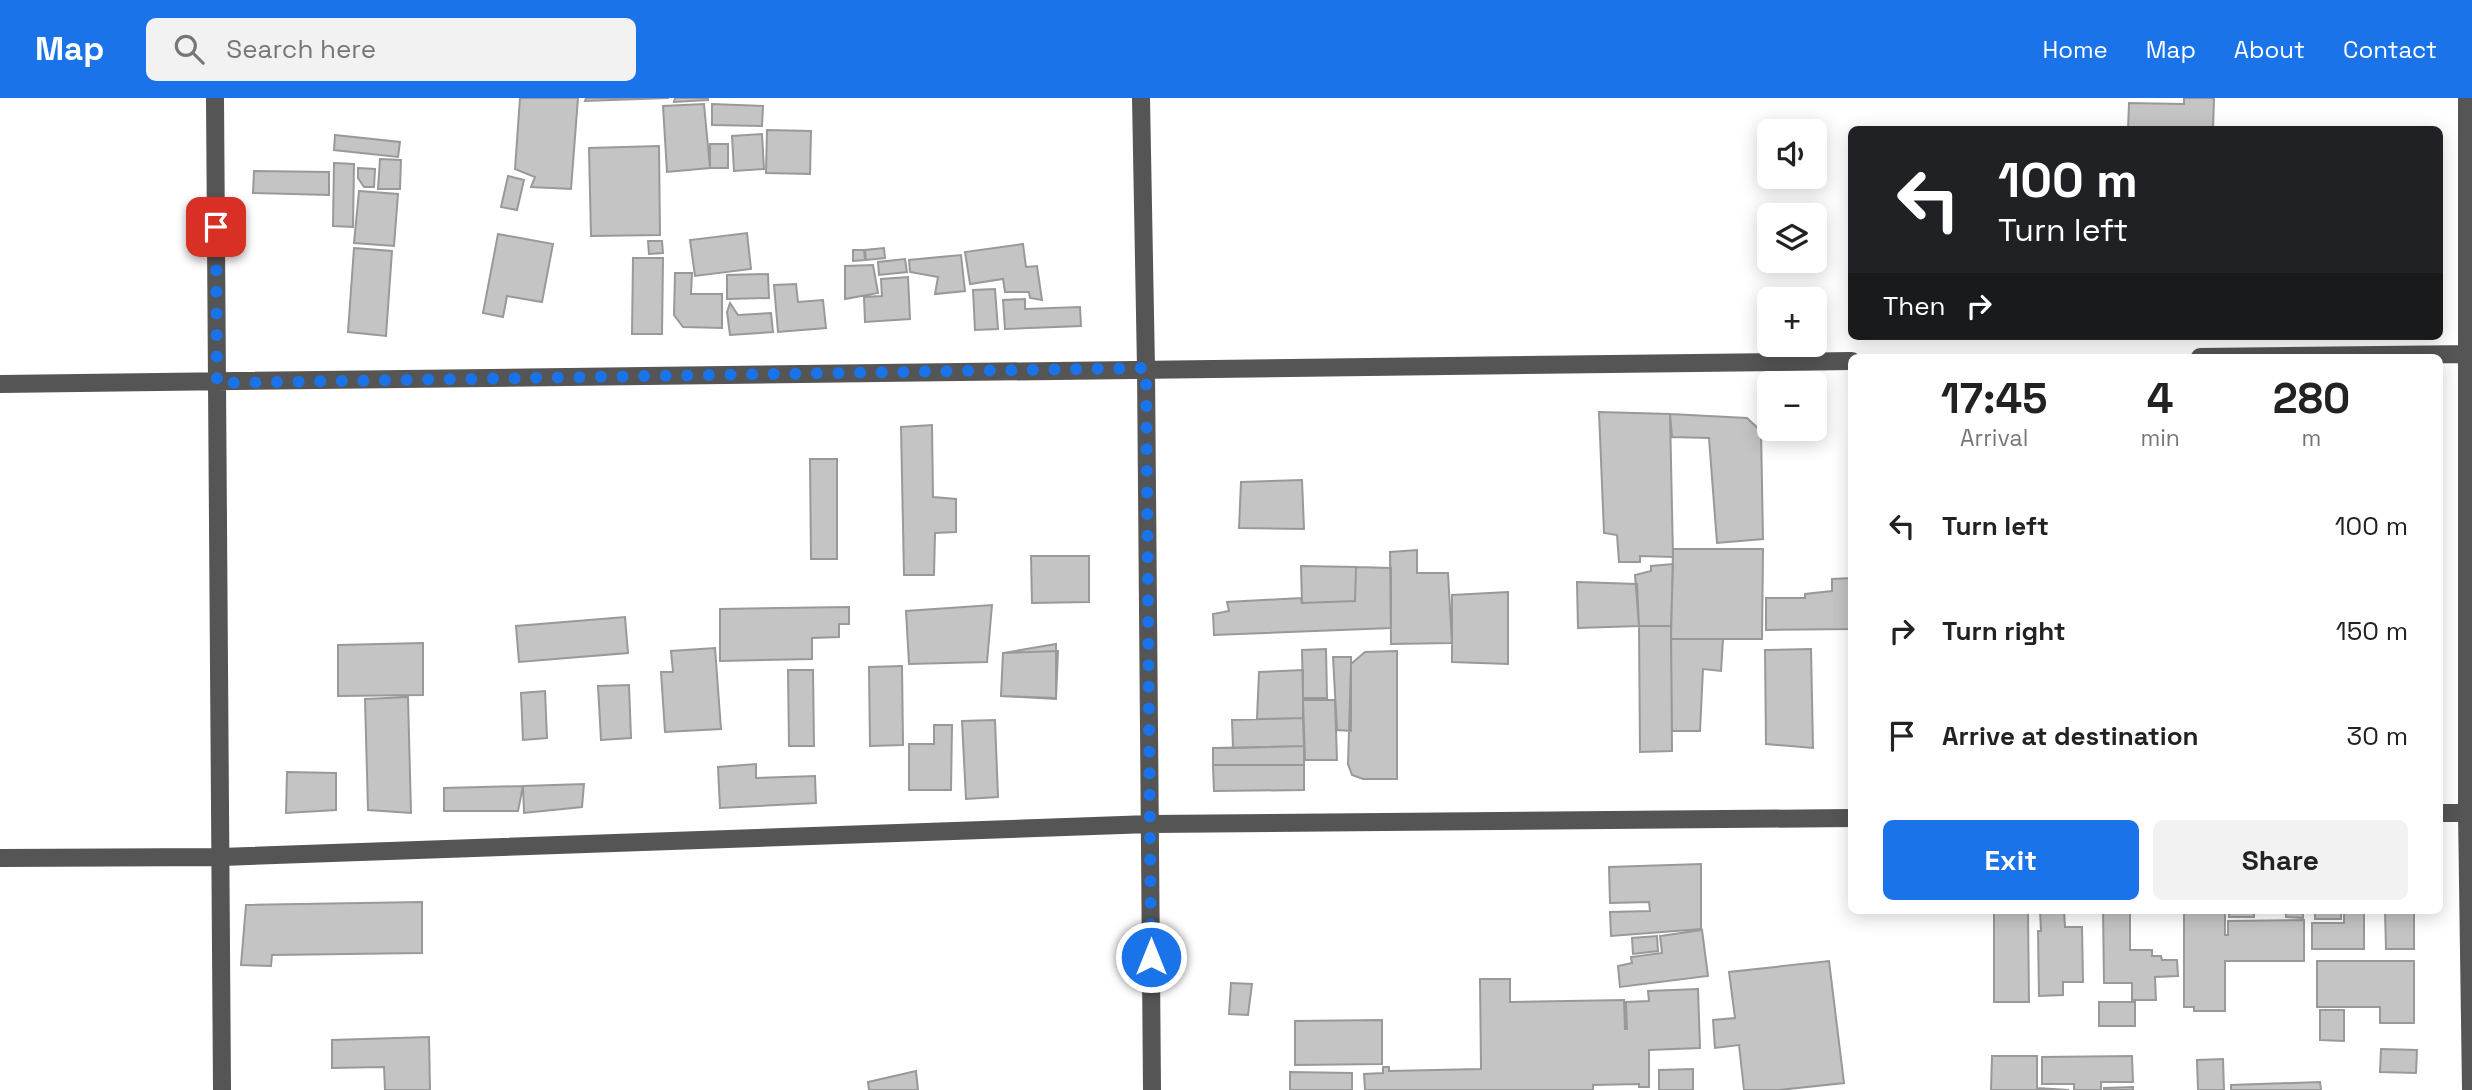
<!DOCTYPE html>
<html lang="en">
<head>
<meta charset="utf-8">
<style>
	body { margin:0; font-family:"Space Grotesk",sans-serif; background:#f2f2f2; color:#222; height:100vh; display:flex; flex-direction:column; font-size:26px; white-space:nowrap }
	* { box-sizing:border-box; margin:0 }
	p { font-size:23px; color:#767676 }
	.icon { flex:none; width:38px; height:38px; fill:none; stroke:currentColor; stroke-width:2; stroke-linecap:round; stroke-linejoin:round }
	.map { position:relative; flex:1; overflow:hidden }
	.sheet { position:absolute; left:1848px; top:256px; width:595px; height:560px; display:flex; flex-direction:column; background:#fff; border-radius:10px; box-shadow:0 4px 18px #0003 }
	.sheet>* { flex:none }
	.banner { position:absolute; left:1848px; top:28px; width:595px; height:214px; border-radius:10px; box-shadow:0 4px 18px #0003; background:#202124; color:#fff; overflow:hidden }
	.fabs { position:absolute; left:1757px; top:21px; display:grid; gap:14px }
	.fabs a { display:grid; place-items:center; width:70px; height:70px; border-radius:10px; background:#fff; box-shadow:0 4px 18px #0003; font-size:35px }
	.pin { position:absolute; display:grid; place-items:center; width:60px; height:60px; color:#fff; margin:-30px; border-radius:14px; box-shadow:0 4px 10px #0006 }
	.me { position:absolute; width:77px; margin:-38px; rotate:0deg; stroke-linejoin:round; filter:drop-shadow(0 0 5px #0008) }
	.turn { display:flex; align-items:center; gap:24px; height:147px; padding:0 35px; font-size:32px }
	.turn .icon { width:91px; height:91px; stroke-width:2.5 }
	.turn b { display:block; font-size:49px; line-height:60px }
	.then { display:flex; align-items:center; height:66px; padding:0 35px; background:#0003; gap:14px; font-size:26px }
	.eta { display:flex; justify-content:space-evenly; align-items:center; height:119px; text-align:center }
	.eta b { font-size:42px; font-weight:700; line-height:49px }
	.cta { display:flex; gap:14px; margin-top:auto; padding:14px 35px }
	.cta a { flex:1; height:80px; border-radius:10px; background:#1a73e8; color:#fff; font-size:28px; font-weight:700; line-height:80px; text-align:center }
	.cta a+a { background:#f2f2f2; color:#222 }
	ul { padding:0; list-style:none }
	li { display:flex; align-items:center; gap:21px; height:105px; padding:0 35px }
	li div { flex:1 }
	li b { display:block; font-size:26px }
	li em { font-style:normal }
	header { display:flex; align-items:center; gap:42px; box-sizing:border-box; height:98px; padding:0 35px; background:#1a73e8; color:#fff }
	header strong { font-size:33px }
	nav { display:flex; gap:38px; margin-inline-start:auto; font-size:24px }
	.search { width:490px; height:63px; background:#f2f2f2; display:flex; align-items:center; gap:18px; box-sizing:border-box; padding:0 24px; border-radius:10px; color:#767676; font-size:26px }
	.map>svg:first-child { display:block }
	.building { fill:#c4c4c4; stroke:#999; stroke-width:2 }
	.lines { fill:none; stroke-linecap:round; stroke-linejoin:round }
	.minor { stroke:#555; stroke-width:18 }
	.route { stroke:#1a73e8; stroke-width:12; stroke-dasharray:0 21.6 }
</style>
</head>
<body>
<header>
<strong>Map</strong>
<div class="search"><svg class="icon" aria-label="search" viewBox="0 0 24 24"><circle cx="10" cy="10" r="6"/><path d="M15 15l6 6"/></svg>Search here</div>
<nav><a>Home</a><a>Map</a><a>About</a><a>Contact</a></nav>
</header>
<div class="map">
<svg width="2472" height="992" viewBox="0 0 2472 992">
	<rect width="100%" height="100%" fill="#fff"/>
	<path class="building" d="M520 0H578L571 91 531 89 535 79 515 71Z
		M586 0H669L585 3Z
		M675 0H708V2L674 4Z
		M2184 0H2214L2213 32H2128L2129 5 2184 6Z
		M704 6 710 70 667 74 663 8Z
		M712 6 763 8 762 28 712 27Z
		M767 32 811 33 810 76 766 75Z
		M762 36 764 71 734 73 732 38Z
		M335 37 400 44 398 59 334 52Z
		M710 46H728V70H710Z
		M659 48 660 137 591 138 589 50Z
		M380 61 401 62 400 91H378Z
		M334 65 354 66 353 129 333 128Z
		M358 70 375 71 374 89H364L358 80Z
		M254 73 329 74V97L253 95Z
		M508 78 524 82 517 112 501 109Z
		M359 93 398 96 394 148 354 145Z
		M747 135 751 171 695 178 690 142Z
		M498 136 553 146 542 204 507 198 503 219 483 215Z
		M648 143H662L663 155 649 156Z
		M1023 146 1026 169 1037 168 1042 202 1030 200 1029 194H1005L1003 181 970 186 965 154Z
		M354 150 392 153 386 238 348 234Z
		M884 150 885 160 866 162 865 152Z
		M853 152H864L865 162 853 163Z
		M961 157 965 193 935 196 938 179 910 174 909 162Z
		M633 160H663L662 236H632Z
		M905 161 907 174 879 177 878 164Z
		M873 167 878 195 845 201V168Z
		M675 175H692L691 196H722V230L683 229 674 217Z
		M768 176 769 200 727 201V177Z
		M908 179 910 221 865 224 864 199 882 198 881 181Z
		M796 186 798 204 823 202 826 230 778 234 774 187Z
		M995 191 998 231 975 232 973 192Z
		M1025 201V211L1080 209 1081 228 1005 231 1003 202Z
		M730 205 738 217 771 215 773 234 730 237 727 214Z
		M1599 314 1670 316 1673 459 1640 458V464H1619L1617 437 1604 435Z
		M1670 316 1747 320 1761 333 1763 441 1717 445 1709 340 1672 339Z
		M932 327 933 399 956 401V434L935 435 934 477H904L901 329Z
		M810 361H837V461H811Z
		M1302 382 1304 431 1239 430 1241 384Z
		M1673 451H1763L1762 541H1671Z
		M1417 452V475H1448L1452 545 1391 546 1390 454Z
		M1031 458H1089V504L1032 505Z
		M1673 466 1671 528H1639L1635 477 1651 473V468Z
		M1301 468 1356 469 1355 503 1302 505Z
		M1356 469 1391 470V530L1214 537 1213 516 1229 513 1227 504 1301 500 1302 505 1355 503Z
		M1852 480V531L1766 532V500H1805V496L1832 493V481Z
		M1577 484 1637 486 1639 528 1578 530Z
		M1508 494V566L1452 564V497Z
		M992 507 987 564 909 566 906 513Z
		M849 509V526H839V539L812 540V561L720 563V511Z
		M625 519 628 555 519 564 516 528Z
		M1639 528H1671L1672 653 1640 654Z
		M1671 541H1723L1721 573 1703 571 1700 633H1672Z
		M423 545V597L338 598V547Z
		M1056 546V600L1001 598 1003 555Z
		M715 550 721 631 665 634 661 574H673L671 553Z
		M1326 551 1327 600H1303L1302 552Z
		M1811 551 1813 650 1766 646 1765 552Z
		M1058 553 1056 601 1001 598 1003 555Z
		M1397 553V681H1363L1352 677 1348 666 1351 566 1365 554Z
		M1333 559H1351V633L1337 632Z
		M902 568 903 647 870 648 869 569Z
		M788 572H813L814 648H789Z
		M1303 572V620L1257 621 1259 574Z
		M629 587 631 640 601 642 598 588Z
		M545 593 547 640 523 642 521 595Z
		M408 599 411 715 368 712 365 601Z
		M1303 602H1335L1337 662H1305Z
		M1303 620 1304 648 1233 650 1232 622Z
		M995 622 998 699 966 701 962 623Z
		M934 627H952L951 692H909V646H934Z
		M1304 648V667H1213V650Z
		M756 666V680L815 678 816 705 720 710 718 669Z
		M1213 667H1304V692L1214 693Z
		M287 674 336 675V712L286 715Z
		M584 686 582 709 524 715 523 688Z
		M523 688 518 713H444V690Z
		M1701 766V831L1611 838 1610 814 1650 813 1649 804 1610 805 1609 769Z
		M422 804V855L272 857 271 868 241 867 246 807Z
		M2040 812H2064L2065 829H2082L2083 884H2063V897L2039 898 2038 833H2041Z
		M2103 812H2130V852H2152V858H2161L2162 862H2177L2178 878 2155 879 2156 902H2132V885H2104Z
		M2184 812H2225V837H2228V823L2304 822V863H2225V913H2194V909H2184Z
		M2229 812H2254V819H2229Z
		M2286 812H2303V820L2286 819Z
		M2315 812H2341V821H2315Z
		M2344 812H2364V851H2312V825H2344Z
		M2385 812H2414V851H2386Z
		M1994 814H2028L2029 904H1994Z
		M1702 832 1708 878 1620 889 1618 868 1632 865 1631 859 1662 855 1660 838Z
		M1657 838 1658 853 1633 856 1632 840Z
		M1829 863 1844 985 1779 992H1744L1739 947 1715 950 1713 922 1735 920 1729 874Z
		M2317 863H2414V925H2380V909H2317Z
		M1480 881H1510V904L1624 902 1625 931H1627L1626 904 1649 903 1648 893 1698 891 1700 950 1649 952V989H1639V986L1593 987V992H1365L1364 976 1383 975V969H1389V973L1481 971Z
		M1231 885 1252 886 1248 917 1229 916Z
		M2099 904H2135V928H2099Z
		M2320 912H2344V943L2320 942Z
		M1382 922V966L1295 967V923Z
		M429 939 430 992H385L384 969 332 970V942Z
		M2381 951 2417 952 2416 975 2380 974Z
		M1992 958H2037V990L2069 992H1991Z
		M2132 958 2133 984H2101V992H2074V986H2042V959Z
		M2223 961 2224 992H2198L2197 962Z
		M1693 971V992H1659V972Z
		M916 973 918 992H869L868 984Z
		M1290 974 1352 975V992H1290Z
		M2320 984 2321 992H2231V987Z
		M2133 989V992H2104V990Z"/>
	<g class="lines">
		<path class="minor" d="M215 0 222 992
			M1141 0 1146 270 1152 992
			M2467 0V715L2471 992
			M2200 259 2472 256
			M0 286 1852 263
			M2440 715H2472
			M0 760 221 759 1150 726 1852 720"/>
	</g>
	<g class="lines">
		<path class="route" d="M216 129 217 285 1146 270 1151 859"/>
	</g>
</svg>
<div class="fabs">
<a><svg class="icon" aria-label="sound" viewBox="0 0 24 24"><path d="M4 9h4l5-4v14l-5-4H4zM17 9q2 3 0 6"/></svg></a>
<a><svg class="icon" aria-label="layers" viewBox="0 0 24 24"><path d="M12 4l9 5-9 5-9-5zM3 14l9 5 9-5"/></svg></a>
<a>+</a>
<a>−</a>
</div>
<div class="pin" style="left:216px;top:129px;background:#d93025"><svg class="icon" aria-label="arrive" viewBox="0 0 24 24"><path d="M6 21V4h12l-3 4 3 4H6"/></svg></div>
<svg class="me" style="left:1151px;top:859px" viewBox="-20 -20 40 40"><circle r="17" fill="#1a73e8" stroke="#fff" stroke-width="3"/><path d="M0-11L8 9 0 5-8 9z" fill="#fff"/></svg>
<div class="banner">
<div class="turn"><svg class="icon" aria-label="left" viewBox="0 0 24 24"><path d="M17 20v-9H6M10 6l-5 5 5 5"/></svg><div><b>100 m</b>Turn left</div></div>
<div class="then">Then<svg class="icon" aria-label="right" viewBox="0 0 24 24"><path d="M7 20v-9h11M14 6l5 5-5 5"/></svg></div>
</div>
<section class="sheet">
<div class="eta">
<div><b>17:45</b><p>Arrival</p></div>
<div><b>4</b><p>min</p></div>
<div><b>280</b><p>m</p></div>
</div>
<ul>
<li><svg class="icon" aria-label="left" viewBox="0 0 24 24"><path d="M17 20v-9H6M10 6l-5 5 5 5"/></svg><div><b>Turn left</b></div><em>100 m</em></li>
<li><svg class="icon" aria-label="right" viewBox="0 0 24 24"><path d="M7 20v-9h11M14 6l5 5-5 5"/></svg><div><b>Turn right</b></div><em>150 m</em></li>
<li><svg class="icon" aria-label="arrive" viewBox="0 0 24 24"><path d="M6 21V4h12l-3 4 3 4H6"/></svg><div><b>Arrive at destination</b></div><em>30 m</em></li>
</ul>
<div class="cta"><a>Exit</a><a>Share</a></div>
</section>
</div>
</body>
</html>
